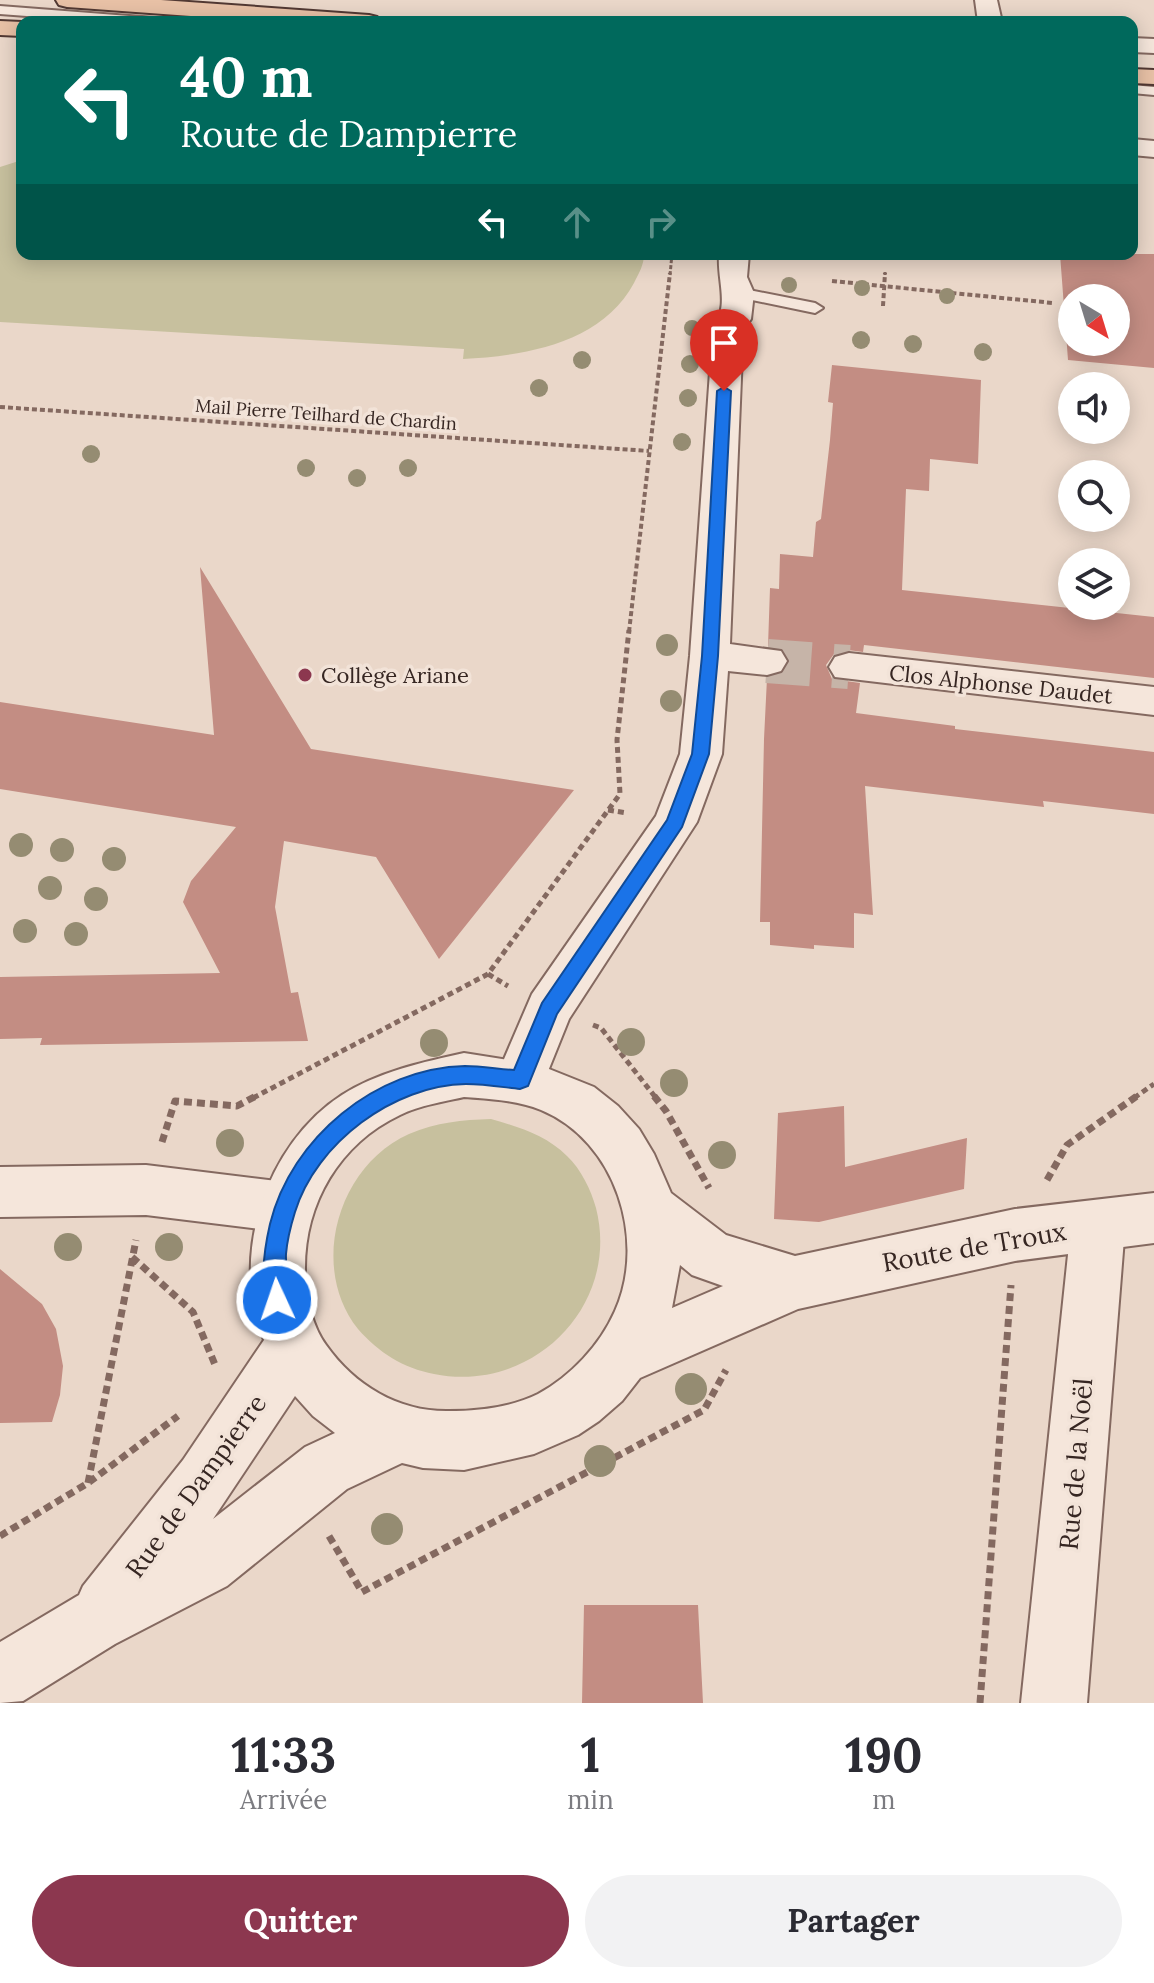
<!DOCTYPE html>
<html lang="fr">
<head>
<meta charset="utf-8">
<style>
	body { margin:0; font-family:Lora,serif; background:#f2f2f3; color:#2b2b33; height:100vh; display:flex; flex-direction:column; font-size:30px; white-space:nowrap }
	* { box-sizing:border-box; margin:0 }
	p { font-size:26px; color:#7c7c81 }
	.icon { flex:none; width:44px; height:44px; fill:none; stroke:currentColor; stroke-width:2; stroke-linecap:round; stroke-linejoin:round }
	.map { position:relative; height:1703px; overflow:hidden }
	.sheet { display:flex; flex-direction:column; background:#fff; flex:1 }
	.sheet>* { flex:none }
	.top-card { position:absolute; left:16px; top:16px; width:1122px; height:244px; border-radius:16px; box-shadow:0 4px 20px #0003; background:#00695c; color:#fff; overflow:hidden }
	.needle { width:52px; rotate:142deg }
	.tools { position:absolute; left:1058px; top:284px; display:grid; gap:16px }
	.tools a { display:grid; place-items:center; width:72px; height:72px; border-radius:50%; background:#fff; box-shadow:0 4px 20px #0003; font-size:40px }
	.pin { position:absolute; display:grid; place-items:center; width:68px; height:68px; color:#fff; margin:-82px -34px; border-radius:50% 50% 50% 0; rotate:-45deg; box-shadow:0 0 8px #0007 }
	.pin .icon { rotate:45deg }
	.me { position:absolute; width:88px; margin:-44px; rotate:357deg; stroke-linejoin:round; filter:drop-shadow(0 0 6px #0008) }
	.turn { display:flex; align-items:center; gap:28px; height:168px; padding:0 32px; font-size:36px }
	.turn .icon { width:104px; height:104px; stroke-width:2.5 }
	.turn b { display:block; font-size:56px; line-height:68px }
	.lanes { display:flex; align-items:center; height:76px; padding:0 32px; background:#0003; justify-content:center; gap:40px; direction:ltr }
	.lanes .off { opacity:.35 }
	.eta { display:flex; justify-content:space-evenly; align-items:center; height:136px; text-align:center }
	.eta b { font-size:48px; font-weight:800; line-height:56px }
	.primary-button { display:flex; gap:16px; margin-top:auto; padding:16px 32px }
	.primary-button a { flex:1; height:92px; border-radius:48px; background:#8c374f; color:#fff; font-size:32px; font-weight:800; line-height:92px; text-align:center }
	.primary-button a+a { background:#f2f2f3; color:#2b2b33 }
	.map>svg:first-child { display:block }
	.green { fill:#c7c09e }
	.building { fill:#c38d83; fill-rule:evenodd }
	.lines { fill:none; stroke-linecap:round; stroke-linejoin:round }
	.minor-tunnel { stroke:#c6b4a8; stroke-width:44; stroke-dasharray:44 22; stroke-linecap:butt }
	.service-casing { stroke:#846960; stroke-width:4 }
	.minor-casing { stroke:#846960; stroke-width:4 }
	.tertiary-casing { stroke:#846960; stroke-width:4 }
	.primary-casing { stroke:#523933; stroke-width:4 }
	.path-far3 { stroke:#846960; stroke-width:3; stroke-dasharray:4 2; stroke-linecap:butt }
	.path-far2 { stroke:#846960; stroke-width:4; stroke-dasharray:5 3; stroke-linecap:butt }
	.path-far1 { stroke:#846960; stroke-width:5; stroke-dasharray:6 4; stroke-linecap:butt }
	.path { stroke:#846960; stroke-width:7; stroke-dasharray:8 5; stroke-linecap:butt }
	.service { fill:#f5e6db; fill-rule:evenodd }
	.minor { fill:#f5e6db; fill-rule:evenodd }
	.tertiary { fill:#f5e6db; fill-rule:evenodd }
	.primary { fill:#e8c1a6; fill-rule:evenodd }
	.tree { fill:#958c72 }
	.route { fill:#1a73e8; stroke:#114b97; stroke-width:2 }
	.poi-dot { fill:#8c374f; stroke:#f2e3d8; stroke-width:3 }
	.labels { text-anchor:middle; stroke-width:7; stroke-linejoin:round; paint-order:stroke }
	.far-street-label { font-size:18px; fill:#362622; stroke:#f2e3d8 }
	.poi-label { font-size:22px; fill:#362622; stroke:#f2e3d8; text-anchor:start }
	.street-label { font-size:22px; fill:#362622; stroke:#f2e3d8 }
	.near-street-label { font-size:26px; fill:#362622; stroke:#f2e3d8 }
</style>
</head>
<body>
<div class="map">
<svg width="1154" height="1703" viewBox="0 0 1154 1703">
	<rect width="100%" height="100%" fill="#ead7c9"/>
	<path class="green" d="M22 160V254H644C644 265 639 273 634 283 602 343 525 356 463 359L464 349 0 322V167Z
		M491 1119C519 1127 546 1135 567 1156 581 1169 591 1190 596 1208 621 1306 532 1394 434 1374 403 1368 379 1353 358 1329 309 1268 337 1166 409 1134 437 1122 462 1120 491 1119Z"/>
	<path class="building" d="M1060 254H1154V368L1068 360ZM1072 298H1116V342H1072Z
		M832 365 981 380 978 464 930 459 929 491 906 489 902 590 1154 617V678L864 645 863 652 848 650 834 654 826 665 832 679 860 683 856 713 955 726V729L1154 752V814L1043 801 1044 807 865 786 873 915 854 913V948L814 945V949L770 945V922H760L764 739 767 678 782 674 790 663 784 649 768 646 770 588 779 589 780 554 813 557 816 522 821 519 830 440 833 403 828 402Z
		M200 567 311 749 574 790 439 959 376 857 284 841 275 907 291 993 298 992 308 1041 40 1045 42 1038 0 1039V977L220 973 183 902 191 881 236 827 0 789V702L214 735Z
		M844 1106 845 1167 967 1138 964 1189 819 1222 774 1219 778 1113Z
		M0 1269 42 1304 56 1329 63 1366 60 1395 52 1422 0 1423Z
		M584 1605H698L703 1703H582Z"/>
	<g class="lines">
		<path class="minor-tunnel" d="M767 661 849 667"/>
		<defs>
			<path id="service" d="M0 6 155 18 161 22H106L0 14Z
				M1132 85 1154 87V95L1132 93Z
				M739 288 815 303 823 308 815 313 733 296V290Z"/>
			<path id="minor" d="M975 0H997L1002 22H978Z
				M1132 38 1154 39V53L1132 52Z
				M1132 139 1154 141V157L1132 155Z
				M719 254H749L747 277 754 293 751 319 743 330 730 644 781 651 787 661 781 671 767 675 728 671 722 754 697 822 569 1019 538 1096 520 1102 502 1096 495 1080 532 994 656 816 680 754 690 656 713 329C730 304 717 282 719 254Z
				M849 653 1154 687V715L835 677 829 667 835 657Z
				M146 1165 285 1182 304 1189 311 1207 304 1225 285 1232 146 1215 0 1217V1167Z
				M1098 1200 1117 1208 1125 1226 1087 1703H1021L1071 1226 1079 1208Z"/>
			<path id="tertiary" d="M464 1053 539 1065 594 1087 618 1106 639 1129 654 1154 671 1193 726 1235 795 1256 1015 1209 1154 1193V1243L1015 1261 798 1309 640 1378 622 1401 599 1421 578 1435 534 1454 464 1470 423 1468 402 1463 347 1489 227 1586 115 1644 23 1701 0 1703V1642L79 1595 83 1586 183 1460 264 1340C229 1256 266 1144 342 1095 378 1072 423 1062 464 1053ZM464 1097C489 1099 518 1100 541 1110 616 1141 647 1240 615 1311 600 1345 571 1376 538 1394 512 1407 478 1411 449 1411 399 1412 355 1386 326 1345 311 1324 306 1296 305 1271 304 1204 339 1144 400 1115 420 1105 443 1102 464 1097ZM680 1265 692 1275 723 1286 672 1308ZM295 1396 313 1416 335 1433 305 1447 213 1519Z"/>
			<path id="primary" d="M56 0H161L369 15 377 17 381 22H274L67 7 59 5Z
				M0 21 22 22V36L0 35Z
				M1132 69 1154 70V84L1132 83Z"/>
		</defs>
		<use href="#service" class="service-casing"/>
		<use href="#minor" class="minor-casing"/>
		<use href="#tertiary" class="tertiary-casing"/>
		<use href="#primary" class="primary-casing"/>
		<path class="path-far3" d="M670 275 672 254
			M885 275V272"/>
		<path class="path-far2" d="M832 281 1053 303
			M883 306 885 273
			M0 407 649 451
			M629 632 670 273"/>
		<path class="path-far1" d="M608 810 627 813
			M488 974 508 986
			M593 1025 601 1028 656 1098
			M253 1098 488 974 620 794 617 740 629 630
			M1134 1098 1154 1084"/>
		<path class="path" d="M654 1096 666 1111 709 1188
			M162 1142 175 1101 237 1106 256 1096
			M1047 1180 1067 1145 1137 1096
			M132 1257 193 1312 216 1367
			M88 1483 136 1240
			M0 1536 88 1483 178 1416
			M329 1536 362 1592 704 1410 726 1370
			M980 1703 1011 1285"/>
		<use href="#service" class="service"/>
		<use href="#minor" class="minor"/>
		<use href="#tertiary" class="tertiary"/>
		<use href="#primary" class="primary"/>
	</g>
	<g class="tree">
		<circle cx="789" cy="285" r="8"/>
		<circle cx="862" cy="288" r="8"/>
		<circle cx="947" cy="296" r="8"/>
		<circle cx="692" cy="328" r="8"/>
		<circle cx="861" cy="340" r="9"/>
		<circle cx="913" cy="344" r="9"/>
		<circle cx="983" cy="352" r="9"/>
		<circle cx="582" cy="360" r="9"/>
		<circle cx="690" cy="364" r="9"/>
		<circle cx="539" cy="388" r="9"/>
		<circle cx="688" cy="398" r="9"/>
		<circle cx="682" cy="442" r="9"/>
		<circle cx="91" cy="454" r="9"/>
		<circle cx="306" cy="468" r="9"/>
		<circle cx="408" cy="468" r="9"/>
		<circle cx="357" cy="478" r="9"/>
		<circle cx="667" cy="645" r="11"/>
		<circle cx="671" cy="701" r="11"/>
		<circle cx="21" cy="845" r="12"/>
		<circle cx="62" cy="850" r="12"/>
		<circle cx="114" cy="859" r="12"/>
		<circle cx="50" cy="888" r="12"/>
		<circle cx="96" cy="899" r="12"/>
		<circle cx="25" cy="931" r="12"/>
		<circle cx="76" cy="934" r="12"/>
		<circle cx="631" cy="1042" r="14"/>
		<circle cx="434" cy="1043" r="14"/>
		<circle cx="674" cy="1083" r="14"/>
		<circle cx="230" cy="1143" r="14"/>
		<circle cx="722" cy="1155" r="14"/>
		<circle cx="68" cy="1247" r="14"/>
		<circle cx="169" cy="1247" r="14"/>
		<circle cx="691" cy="1389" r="16"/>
		<circle cx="600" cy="1461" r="16"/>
		<circle cx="387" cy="1529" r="16"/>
	</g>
	<path class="route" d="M724 387 731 391 718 656 709 754 682 827 557 1014 528 1086 520 1089C502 1087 484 1084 466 1084 394 1085 316 1143 295 1212 291 1225 287 1241 286 1254 285 1272 293 1291 285 1308L277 1311 269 1308C259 1283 264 1250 270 1224 291 1138 376 1068 465 1066 481 1066 498 1069 514 1070L542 1003 667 820 692 754 702 656 717 391Z"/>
	<circle class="poi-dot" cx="305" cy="675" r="8"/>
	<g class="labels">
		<g class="far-street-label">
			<text transform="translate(326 415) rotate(4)" y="6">Mail Pierre Teilhard de Chardin</text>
		</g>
		<g class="poi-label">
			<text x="321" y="683">Collège Ariane</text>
		</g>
		<g class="street-label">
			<text transform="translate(1001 684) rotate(6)" y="8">Clos Alphonse Daudet</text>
		</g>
		<g class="near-street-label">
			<text transform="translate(974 1247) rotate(-10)" y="9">Route de Troux</text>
			<text transform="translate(1076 1464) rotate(-85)" y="9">Rue de la Noël</text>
			<text transform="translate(196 1486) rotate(-54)" y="9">Rue de Dampierre</text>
		</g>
	</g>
</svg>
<div class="tools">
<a><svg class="needle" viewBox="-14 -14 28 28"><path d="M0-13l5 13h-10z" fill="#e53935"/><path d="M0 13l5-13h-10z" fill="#7c7c81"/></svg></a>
<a><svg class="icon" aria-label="sound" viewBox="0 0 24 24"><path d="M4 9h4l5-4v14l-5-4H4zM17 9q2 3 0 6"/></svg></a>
<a><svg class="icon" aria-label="search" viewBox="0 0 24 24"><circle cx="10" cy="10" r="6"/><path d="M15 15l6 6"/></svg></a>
<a><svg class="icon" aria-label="layers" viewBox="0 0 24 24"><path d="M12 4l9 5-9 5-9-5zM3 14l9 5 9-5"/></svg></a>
</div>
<div class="pin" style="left:724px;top:391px;background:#d93025"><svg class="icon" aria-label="arrive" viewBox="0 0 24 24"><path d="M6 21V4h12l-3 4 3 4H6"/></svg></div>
<svg class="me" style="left:277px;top:1300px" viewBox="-20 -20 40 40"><circle r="17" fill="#1a73e8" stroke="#fff" stroke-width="3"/><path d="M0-11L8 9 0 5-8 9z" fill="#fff"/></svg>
<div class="top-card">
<div class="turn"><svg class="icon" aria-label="left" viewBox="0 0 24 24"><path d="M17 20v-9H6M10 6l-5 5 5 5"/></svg><div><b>40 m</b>Route de Dampierre</div></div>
<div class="lanes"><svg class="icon" aria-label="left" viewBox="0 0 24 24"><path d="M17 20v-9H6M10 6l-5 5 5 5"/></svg><svg class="icon off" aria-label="ahead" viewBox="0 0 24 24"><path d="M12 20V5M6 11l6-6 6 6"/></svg><svg class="icon off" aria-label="right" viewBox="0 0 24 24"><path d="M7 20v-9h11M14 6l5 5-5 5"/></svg></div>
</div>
</div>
<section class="sheet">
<div class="eta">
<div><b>11:33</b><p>Arrivée</p></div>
<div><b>1</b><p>min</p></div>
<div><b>190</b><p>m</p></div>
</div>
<div class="primary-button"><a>Quitter</a><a>Partager</a></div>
</section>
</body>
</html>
